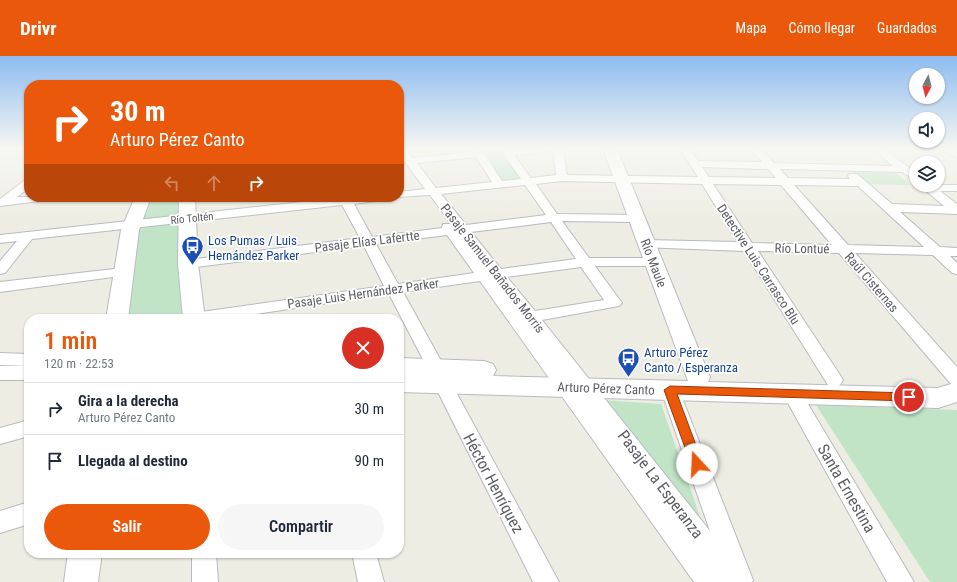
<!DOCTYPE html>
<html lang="es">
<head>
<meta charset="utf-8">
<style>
	body { margin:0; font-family:"Roboto Condensed",sans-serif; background:#f6f6f7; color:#1f2937; height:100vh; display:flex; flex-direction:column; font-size:15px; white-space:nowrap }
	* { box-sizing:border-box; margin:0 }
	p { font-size:13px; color:#747a83 }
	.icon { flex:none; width:22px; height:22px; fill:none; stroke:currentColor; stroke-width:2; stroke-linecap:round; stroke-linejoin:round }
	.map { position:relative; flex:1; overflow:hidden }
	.details { position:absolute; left:24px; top:258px; width:380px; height:244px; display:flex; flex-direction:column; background:#fff; border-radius:16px; box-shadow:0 1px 3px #0004 }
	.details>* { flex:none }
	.top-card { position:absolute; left:24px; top:24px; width:380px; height:122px; border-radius:16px; box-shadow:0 1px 3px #0004; background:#ea580c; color:#fff; overflow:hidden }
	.needle { width:26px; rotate:187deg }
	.buttons { position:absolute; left:909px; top:12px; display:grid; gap:8px }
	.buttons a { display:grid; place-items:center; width:36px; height:36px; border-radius:50%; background:#fff; box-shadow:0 1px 3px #0004; font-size:20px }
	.pin { position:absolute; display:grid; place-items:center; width:34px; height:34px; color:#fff; margin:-17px; border:2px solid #fff; border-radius:50%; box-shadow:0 1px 4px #0007 }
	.me { position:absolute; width:44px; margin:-22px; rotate:340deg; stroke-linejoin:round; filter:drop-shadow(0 0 3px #0008) }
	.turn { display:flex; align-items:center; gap:14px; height:84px; padding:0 20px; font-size:18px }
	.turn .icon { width:52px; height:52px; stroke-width:2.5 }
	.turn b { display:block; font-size:28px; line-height:34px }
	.lanes { display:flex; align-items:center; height:38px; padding:0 20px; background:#0003; justify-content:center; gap:20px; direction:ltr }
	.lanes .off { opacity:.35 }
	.round { display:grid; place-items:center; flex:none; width:42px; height:42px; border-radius:21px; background:#f6f6f7 }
	.overview { display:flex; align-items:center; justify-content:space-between; height:68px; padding:0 20px }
	h1 { font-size:24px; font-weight:600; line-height:30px; color:#ea580c }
	.button { display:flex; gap:8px; margin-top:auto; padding:8px 20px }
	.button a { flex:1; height:46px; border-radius:24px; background:#ea580c; color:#fff; font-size:16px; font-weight:600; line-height:46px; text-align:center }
	.button a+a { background:#f6f6f7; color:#1f2937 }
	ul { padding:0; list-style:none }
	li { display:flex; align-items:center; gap:12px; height:52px; padding:0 20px; border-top:1px solid #e0e1e3 }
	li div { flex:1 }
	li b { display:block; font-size:15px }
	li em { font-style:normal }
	header { display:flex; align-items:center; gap:24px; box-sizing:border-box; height:56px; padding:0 20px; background:#ea580c; color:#fff }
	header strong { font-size:19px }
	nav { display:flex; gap:22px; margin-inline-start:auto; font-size:14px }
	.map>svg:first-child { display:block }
	.green { fill:#c1e4c7 }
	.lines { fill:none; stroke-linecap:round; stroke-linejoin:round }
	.street-casing { stroke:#b8babf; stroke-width:2 }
	.secondary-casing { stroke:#b9bac1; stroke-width:2 }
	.street { fill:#fff; fill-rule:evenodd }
	.secondary { fill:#fff; fill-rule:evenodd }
	.route { fill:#ea580c; stroke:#983908 }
	.labels { text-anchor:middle; stroke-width:3.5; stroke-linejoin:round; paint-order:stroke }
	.far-street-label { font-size:11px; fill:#5b5d63; stroke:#fff }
	.transit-label { font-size:13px; fill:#164399; stroke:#fff; text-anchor:start }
	.street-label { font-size:13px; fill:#5b5d63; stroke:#fff }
	.near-street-label { font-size:16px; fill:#5b5d63; stroke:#fff }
</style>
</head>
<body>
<header>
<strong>Drivr</strong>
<nav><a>Mapa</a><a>Cómo llegar</a><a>Guardados</a></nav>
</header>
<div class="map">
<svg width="957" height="526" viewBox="0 0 957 526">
	<rect width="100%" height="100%" fill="#edede3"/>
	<path class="green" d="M482 93H501L520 120 514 124 503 125Z
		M853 116 896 117 911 129 866 128Z
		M149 141H181L180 157 171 160 141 163Z
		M168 167 182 172 186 263H129L132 203 138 174 150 169Z
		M600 344 661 348 706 478Z
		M816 349 957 354V526H930Z"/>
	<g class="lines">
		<defs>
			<path id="street" d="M399 93H405L412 102 473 96 471 93H481L502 125 521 123 500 93H551L546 96 514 99 531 122 556 119 553 93H563L567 119 698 121 680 93H690L698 105 762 106 751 93H761L774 107 893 110 873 93H884L916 117V125L902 116 780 113 788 122 850 123 848 120 849 118H857L892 148 944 150 919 129H957V135H940L957 148V158L900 156 940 191 957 192V200H950L957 207V218L952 217 933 199 855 197 957 311V330L951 328 839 197 758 195 840 319 843 324 840 329 834 331 828 329 744 195 641 191 639 188 641 185 646 184 738 186 702 128 562 125 536 128 557 158 640 159 642 162 636 166 562 165 589 202H654L659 203 661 206 659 209 654 210H595L622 247 619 250 542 264 710 475 661 334 663 329 670 327 677 329 753 524 752 526H694L480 225 403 236 445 312 442 317 436 318 430 317 389 238 223 263H187L188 258 194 257 384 230 364 190 188 212 183 211 181 208 183 205 188 204 360 182 342 149 32 183 5 217 0 218V205L17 185 0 187V179L339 142 338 141H389L383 144 354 148 372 181 442 172 443 168H451L430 139 395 141H399V136L425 133 399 98ZM476 101 492 126 436 132 417 107ZM702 111 768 113 776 122 709 121ZM713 128 781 129 832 189 752 187ZM525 129 546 159 466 169 441 138ZM794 129 858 130 924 191 848 189ZM551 166 576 203 501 213 471 176ZM447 179 474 217 398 228 376 188ZM581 211 604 244 535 255 507 221Z
				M29 123V132L17 141H58L56 143 0 150V143L25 124Z
				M123 212 128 213 130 216 128 219 0 236V226Z
				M0 297 29 298V310L0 309Z
				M0 310H29V324H0Z
				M443 321 449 323 559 526H533L434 328 437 323Z
				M792 331 799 333 914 526H887L783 338 785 333Z
				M29 364V380L0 388V372Z
				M29 446V468L0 477V455Z
				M192 497H216L218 526H192Z
				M352 497H376L384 526H358Z"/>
			<path id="secondary" d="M603 93H617L710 321 708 326 938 332 957 326V346L938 352 399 336V302L484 305 493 308 496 314 493 320 688 325Z
				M943 93H957V101L945 96Z
				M135 141H151L139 174 128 263H106L121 174Z
				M179 141H195L198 208 205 263H183L178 208Z
				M68 497H102L98 526H64Z"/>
		</defs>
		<use href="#street" class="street-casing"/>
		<use href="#secondary" class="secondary-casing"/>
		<use href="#street" class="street"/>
		<use href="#secondary" class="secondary"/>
	</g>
	<linearGradient id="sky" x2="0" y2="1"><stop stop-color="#8dbbf0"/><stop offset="0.56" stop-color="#f7f7f2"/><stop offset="1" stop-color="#f7f7f2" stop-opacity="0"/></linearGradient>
	<rect width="957" height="166" fill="url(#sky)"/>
	<path class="route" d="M670 330 909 337 914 341 909 345 677 338 703 408 701 412 697 413 693 412 691 408 664 334Z"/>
	<defs>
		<symbol id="bus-pin" viewBox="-11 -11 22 30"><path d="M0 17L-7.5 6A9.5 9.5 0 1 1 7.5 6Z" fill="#1a4fb4" stroke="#fff"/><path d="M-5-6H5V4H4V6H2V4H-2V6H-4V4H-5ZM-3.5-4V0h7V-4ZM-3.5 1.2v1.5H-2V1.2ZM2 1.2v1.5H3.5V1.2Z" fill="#fff"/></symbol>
	</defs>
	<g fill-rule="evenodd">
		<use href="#bus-pin" x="180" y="178" width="25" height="34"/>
		<use href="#bus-pin" x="616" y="290" width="25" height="34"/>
	</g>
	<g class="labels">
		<g class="far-street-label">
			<text transform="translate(192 162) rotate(-6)" y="4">Río Toltén</text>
		</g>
		<g class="transit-label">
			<text x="208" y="189">Los Pumas / Luis<tspan x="208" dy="15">Hernández Parker</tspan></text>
			<text x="644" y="301">Arturo Pérez<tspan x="644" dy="15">Canto / Esperanza</tspan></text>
		</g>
		<g class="street-label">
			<text transform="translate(367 185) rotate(-7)" y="5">Pasaje Elías Lafertte</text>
			<text transform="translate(802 192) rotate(1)" y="5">Río Lontué</text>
			<text transform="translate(654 207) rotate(69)" y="5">Río Maule</text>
			<text transform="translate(759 208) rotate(57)" y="5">Detective Luis Carrasco Blu</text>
			<text transform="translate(493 212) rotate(52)" y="5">Pasaje Samuel Bañados Morris</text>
			<text transform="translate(872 226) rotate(49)" y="5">Raúl Cisternas</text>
			<text transform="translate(363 237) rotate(-8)" y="5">Pasaje Luis Hernández Parker</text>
			<text transform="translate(606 332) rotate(2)" y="5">Arturo Pérez Canto</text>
		</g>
		<g class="near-street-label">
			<text transform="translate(494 427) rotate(62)" y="6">Héctor Henríquez</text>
			<text transform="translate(661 428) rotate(53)" y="6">Pasaje La Esperanza</text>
			<text transform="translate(847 432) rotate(60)" y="6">Santa Ernestina</text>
		</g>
	</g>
</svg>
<div class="buttons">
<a><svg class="needle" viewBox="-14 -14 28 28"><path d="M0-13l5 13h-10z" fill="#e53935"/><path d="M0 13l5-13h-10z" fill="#747a83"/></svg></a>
<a><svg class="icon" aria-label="sound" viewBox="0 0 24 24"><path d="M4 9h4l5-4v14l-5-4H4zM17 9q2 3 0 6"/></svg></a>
<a><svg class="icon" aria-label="layers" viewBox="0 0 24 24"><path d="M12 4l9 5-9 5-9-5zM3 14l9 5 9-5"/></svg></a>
</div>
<div class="pin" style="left:909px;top:341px;background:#d93025"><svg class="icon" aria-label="arrive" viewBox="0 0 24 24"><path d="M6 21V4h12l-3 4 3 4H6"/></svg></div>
<svg class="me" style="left:697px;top:408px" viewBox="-20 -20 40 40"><circle r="19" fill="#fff"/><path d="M0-13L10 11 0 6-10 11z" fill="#ea580c"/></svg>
<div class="top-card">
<div class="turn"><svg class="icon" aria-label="right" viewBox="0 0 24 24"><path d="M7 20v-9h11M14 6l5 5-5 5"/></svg><div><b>30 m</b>Arturo Pérez Canto</div></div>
<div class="lanes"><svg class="icon off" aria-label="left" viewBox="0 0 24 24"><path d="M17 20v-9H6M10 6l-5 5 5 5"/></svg><svg class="icon off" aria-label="ahead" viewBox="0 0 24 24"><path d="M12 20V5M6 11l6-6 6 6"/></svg><svg class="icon" aria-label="right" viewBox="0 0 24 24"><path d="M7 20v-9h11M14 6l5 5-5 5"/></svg></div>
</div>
<section class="details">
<div class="overview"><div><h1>1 min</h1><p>120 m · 22:53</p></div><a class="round" style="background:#d93025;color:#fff"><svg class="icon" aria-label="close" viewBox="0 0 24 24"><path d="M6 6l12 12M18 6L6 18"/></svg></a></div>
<ul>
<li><svg class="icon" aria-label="right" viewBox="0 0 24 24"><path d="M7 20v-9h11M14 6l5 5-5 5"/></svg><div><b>Gira a la derecha</b><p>Arturo Pérez Canto</p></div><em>30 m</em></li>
<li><svg class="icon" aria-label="arrive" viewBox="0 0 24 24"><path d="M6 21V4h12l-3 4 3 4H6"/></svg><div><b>Llegada al destino</b></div><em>90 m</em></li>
</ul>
<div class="button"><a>Salir</a><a>Compartir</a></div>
</section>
</div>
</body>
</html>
